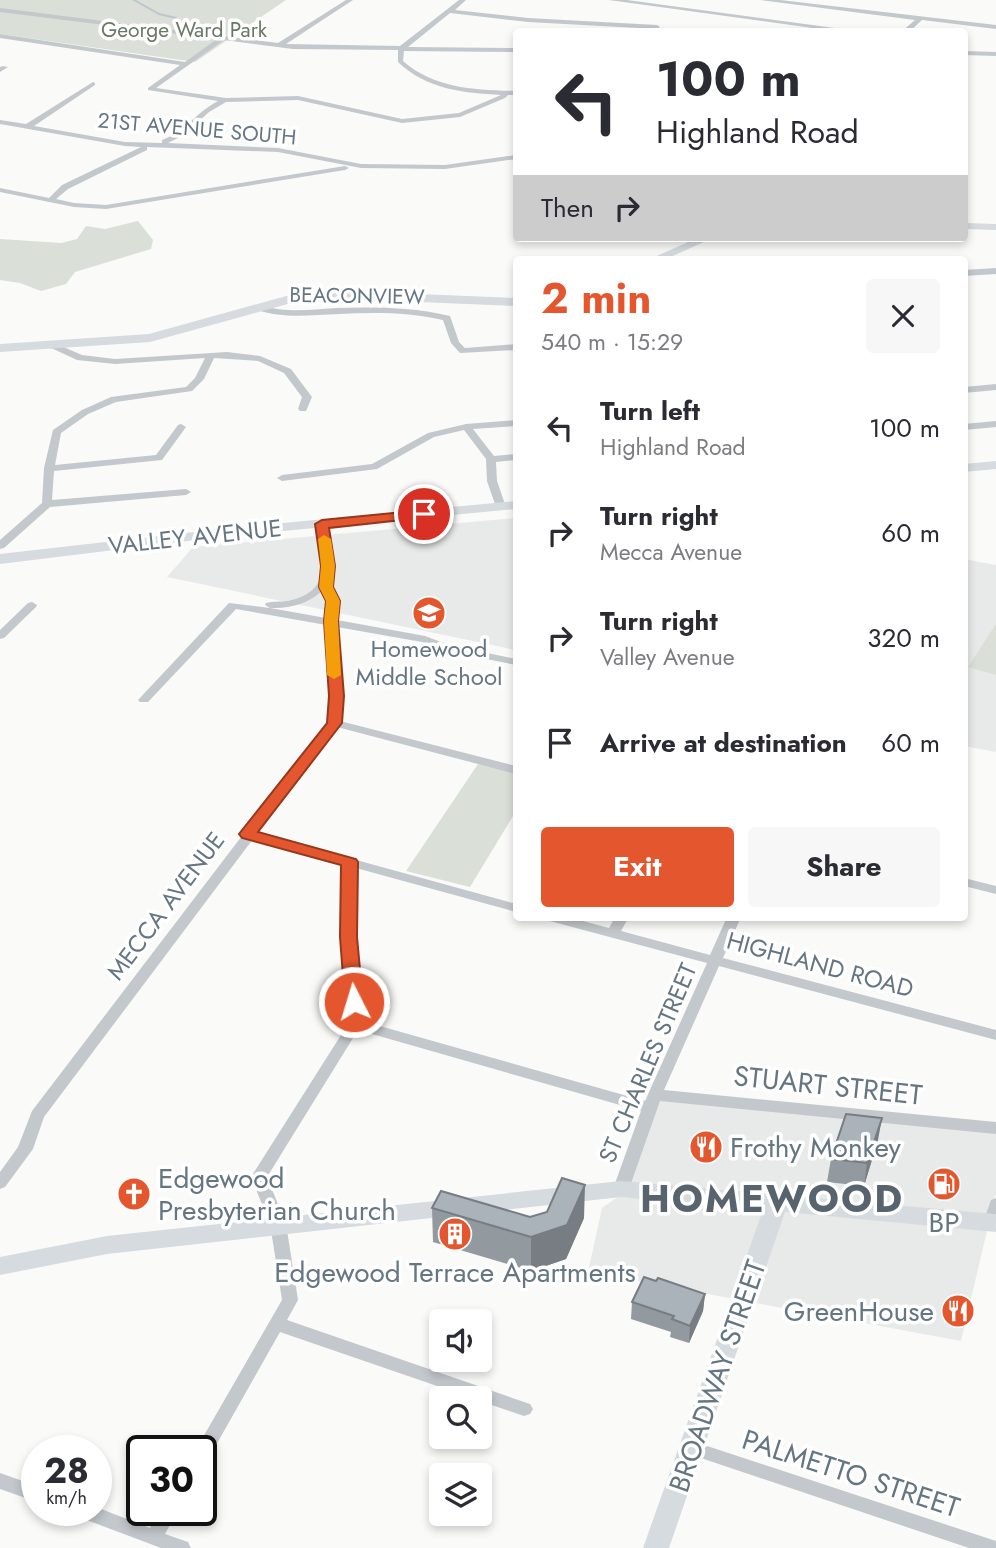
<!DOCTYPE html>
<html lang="en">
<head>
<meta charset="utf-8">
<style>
	body { margin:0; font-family:Jost,sans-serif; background:#f7f7f7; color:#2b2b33; height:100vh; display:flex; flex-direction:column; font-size:26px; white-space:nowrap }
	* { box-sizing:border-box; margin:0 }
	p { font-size:23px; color:#7c7c81 }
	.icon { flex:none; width:38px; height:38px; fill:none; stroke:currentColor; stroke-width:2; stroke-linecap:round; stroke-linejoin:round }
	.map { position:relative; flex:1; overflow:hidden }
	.details { position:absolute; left:513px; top:256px; width:455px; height:665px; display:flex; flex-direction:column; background:#fff; border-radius:7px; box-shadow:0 4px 10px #0003 }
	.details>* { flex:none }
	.top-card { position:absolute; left:513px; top:28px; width:455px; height:214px; border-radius:7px; box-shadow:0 4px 10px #0003; background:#fff; color:#2b2b33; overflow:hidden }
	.controls { position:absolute; left:429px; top:1309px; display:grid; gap:14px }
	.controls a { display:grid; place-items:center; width:63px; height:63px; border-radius:7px; background:#fff; box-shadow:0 4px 10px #0003; font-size:35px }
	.speed { position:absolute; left:21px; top:1435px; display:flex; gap:14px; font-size:35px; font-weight:700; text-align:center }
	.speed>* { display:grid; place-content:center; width:91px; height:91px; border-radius:50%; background:#fff; box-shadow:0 4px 10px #0003; line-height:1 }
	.speed small { font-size:18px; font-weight:400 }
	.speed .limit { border:4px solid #111; border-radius:10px; background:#fff; color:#111 }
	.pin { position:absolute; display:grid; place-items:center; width:60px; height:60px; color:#fff; margin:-30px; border:4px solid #fff; border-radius:50%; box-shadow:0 2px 7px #0007 }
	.me { position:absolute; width:77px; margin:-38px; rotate:355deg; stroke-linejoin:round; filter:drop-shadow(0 0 5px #0008) }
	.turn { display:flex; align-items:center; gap:24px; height:147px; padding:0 28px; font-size:32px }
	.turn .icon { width:91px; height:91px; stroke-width:2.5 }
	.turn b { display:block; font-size:49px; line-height:60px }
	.then { display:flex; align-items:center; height:66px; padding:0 28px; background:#0003; gap:14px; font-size:26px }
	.round { display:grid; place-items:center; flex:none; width:74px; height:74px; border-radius:7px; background:#f7f7f7 }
	.headline { display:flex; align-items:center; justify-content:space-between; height:119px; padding:0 28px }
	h1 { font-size:42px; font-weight:700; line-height:52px; color:#e4572e }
	.button { display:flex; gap:14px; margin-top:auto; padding:14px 28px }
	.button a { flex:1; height:80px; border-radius:7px; background:#e4572e; color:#fff; font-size:28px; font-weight:700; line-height:80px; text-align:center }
	.button a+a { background:#f7f7f7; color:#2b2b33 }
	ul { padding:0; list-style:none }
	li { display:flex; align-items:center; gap:21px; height:105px; padding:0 28px }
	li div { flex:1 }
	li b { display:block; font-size:26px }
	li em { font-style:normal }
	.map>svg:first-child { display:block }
	.built { fill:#e8e9e9 }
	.green { fill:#dadfd7 }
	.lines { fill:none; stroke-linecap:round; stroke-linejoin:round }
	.stream { stroke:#bbc7cb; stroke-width:2 }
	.street { fill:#c3c8cc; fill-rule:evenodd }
	.secondary { fill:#d6dbdf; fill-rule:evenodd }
	.wall { fill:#929a9f }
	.shaded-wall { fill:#777d82 }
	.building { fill:#aab3b9; stroke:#777d82; stroke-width:2 }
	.route { fill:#e4572e; stroke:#94391e; stroke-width:2 }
	.slow { fill:#f59e0b }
	.labels { text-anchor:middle; stroke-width:7; stroke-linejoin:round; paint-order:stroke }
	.far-park-label { font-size:21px; fill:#687a64; stroke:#fff }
	.far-street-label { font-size:21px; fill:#657683; stroke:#fff }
	.street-label { font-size:24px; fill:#657683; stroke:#fff }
	.poi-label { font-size:24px; fill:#657683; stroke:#fff }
	.near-street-label { font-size:28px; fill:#657683; stroke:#fff }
	.near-poi-label { font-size:28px; fill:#657683; stroke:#fff; text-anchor:start }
	.near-district-label { font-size:38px; font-weight:bold; letter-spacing:2px; fill:#57646e; stroke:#fff }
</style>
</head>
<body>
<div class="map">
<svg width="996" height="1548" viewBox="0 0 996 1548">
	<rect width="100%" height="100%" fill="#fafaf8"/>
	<path class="built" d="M516 518V650L167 577 193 547Z
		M964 559 996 565V752L964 746Z
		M658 1099 996 1130V1193L961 1341 588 1272 602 1208 622 1194Z"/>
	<path class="green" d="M0 0H286L195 62 0 34Z
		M138 221 153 240 151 249 75 272 66 284 41 291 20 283 0 280V239L61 243 77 239 86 226 105 229Z
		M996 624V675L968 667Z
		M478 764 516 773V811L470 887 406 871Z"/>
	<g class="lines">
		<path class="stream" d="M134 0 159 14 176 18"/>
		<path class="street" d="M346 0H353L286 44 400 46 459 0H466L455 10 528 18 657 25 660 27 657 29 528 22 450 13 408 47 516 48V52L404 51 403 61C435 89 476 90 516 91V95H508L505 98 460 117 402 123 298 100 226 102 209 112 184 135 168 143 278 148 361 164 445 165 516 155V159L445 169 361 168 278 152 147 147V150L68 189 56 199 74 203 106 205 345 166 349 168 345 170 106 209 74 207 0 192V188L49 198 62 185 141 147 125 146 0 124V120L26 124 93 82 95 83V85L34 126 125 142 162 143V140C184 132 197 112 218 101L148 90V88L180 65 0 38V34L185 62 217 39 0 12V8L278 43ZM224 40 293 49 398 50V62C426 89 463 93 501 95L459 113 402 119 298 96 226 98 156 88Z
			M609 0H627L864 32H842Z
			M761 0H780L996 25V29L922 20 909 32H901L915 20Z
			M964 51 996 52V56L964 55Z
			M3 66 8 67 0 72V67Z
			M996 268V274L964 276V270Z
			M260 305C286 313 309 310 336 308 374 307 413 307 450 316L459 342 465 348 516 344V350L460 353 451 343 443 320C409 312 374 312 339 314 311 315 284 319 257 310L256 308Z
			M52 342 82 355 115 359 227 352 260 356 291 369 312 397 306 411H300L298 409 302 397 284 373 258 361 214 358 204 379 192 391 116 402 88 414 61 433 55 465 156 455 178 425 181 424 186 427 162 460 54 471 52 500 186 489 191 492 186 495 50 507 4 548 0 549V540L42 503 44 468 53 430 82 410 111 397 186 387 195 378 205 358 115 364 77 360 49 347 48 345Z
			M996 384V390L964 393V387Z
			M516 420V426L473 429 494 456 516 454V460L496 462 497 481 506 507 501 510 496 507 487 481 486 459 464 430 434 437 377 469 282 481 277 478 282 475 372 464 428 433 466 424Z
			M996 421V427L964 430V424Z
			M322 522 327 525 333 566 331 587 338 601 337 620 425 636 449 645 516 659V665L442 650 422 642 337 627 343 696 340 721 516 766V774L337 727 258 833 516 904V912L356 868 355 937 362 1021 645 1101 707 963 546 920 544 917H568L609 928 615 917H629L621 931 710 955 727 917H741L723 958 996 1030V1040L719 966 664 1090 996 1122V1134L660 1101 629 1189 626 1193 621 1195 616 1193 613 1189 641 1111 358 1030 267 1177 286 1224 298 1300 287 1320 530 1404 533 1409 530 1414 524 1416 480 1401V1398H472L280 1332 207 1461 201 1463V1451H195L282 1300 270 1224 251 1177 348 1024 341 937 343 865 253 839 44 1117 33 1149 5 1187 0 1189V1172L18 1147 32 1111 328 723 331 696 326 625 236 609 148 702H140L138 700 229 603 270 608 265 605 266 603C273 601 281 602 288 601 334 591 322 559 317 525ZM322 591 328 601 326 618 270 608C290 609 307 604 322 591Z
			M32 602 37 605 36 607 4 638 0 639V630L28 603Z
			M964 878 996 886V894L964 886Z
			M996 1198V1227L991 1229 985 1227 983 1223 991 1200Z
			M692 1441 993 1540 996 1541V1548H969L686 1453 683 1448 686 1443Z
			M0 1473 37 1486V1502L0 1489Z
			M96 1507 150 1528 159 1510H178L165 1534 188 1542 191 1548H161L76 1516 73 1510H96Z"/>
		<path class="secondary" d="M964 223 996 224V230L964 229Z
			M697 238H713L666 259H650Z
			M321 290 516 298V306L321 298 302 300 150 342 0 352V344L149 334 297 293Z
			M996 461V469L964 472V464Z
			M516 501V509L220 537 0 564V554L220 529Z
			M621 1181 996 1214V1232L785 1212 669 1548H643L763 1210 621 1197 107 1254 0 1275V1257L107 1236Z"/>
	</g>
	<path class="wall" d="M878 1140 864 1186 827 1182 831 1159Z
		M432 1208 530 1217 584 1218 566 1259 531 1271 433 1242Z
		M656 1281 705 1294 703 1311 689 1343 670 1337 671 1332 631 1319 632 1302Z"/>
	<path class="shaded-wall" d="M882 1118 878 1140 864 1186 867 1163Z
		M585 1185 584 1218 566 1259 531 1271V1237Z
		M705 1294 703 1311 689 1343 690 1326Z"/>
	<path class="building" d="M846 1114 882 1118 867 1163 831 1159Z
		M562 1178 585 1185 567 1225 531 1237 432 1208 441 1191 530 1217 547 1212Z
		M644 1277 656 1281 658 1278 705 1294 690 1326 672 1319 674 1316 632 1302Z"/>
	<path class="route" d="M424 510 429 511V517L329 528 335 566 333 587 340 601 338 621 344 696 342 723 258 832 356 859 358 862 357 937 363 1002 354 1008 345 1002 340 937 341 865 242 838 239 834 327 723 329 696 324 621 326 601 319 587 321 566 315 524 322 520Z"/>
	<path class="slow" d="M324 535 331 539 335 566 333 587 340 601 338 621 341 675 334 679 327 675 324 621 326 601 319 587 321 566 318 539Z"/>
	<defs>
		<symbol id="school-disc" viewBox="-11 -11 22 22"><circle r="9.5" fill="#e4572e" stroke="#fff"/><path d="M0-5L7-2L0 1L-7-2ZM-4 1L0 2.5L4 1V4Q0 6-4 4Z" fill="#fff"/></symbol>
		<symbol id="restaurant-disc" viewBox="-11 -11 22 22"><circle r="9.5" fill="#e4572e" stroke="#fff"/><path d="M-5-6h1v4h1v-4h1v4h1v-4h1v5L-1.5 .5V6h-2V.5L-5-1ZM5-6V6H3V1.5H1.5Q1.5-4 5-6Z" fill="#fff"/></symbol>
		<symbol id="fuel-disc" viewBox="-11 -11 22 22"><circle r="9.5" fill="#e4572e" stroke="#fff"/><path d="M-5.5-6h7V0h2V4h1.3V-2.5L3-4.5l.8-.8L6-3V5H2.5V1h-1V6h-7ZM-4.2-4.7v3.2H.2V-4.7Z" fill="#fff"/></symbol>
		<symbol id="church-disc" viewBox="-11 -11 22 22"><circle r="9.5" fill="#e4572e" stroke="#fff"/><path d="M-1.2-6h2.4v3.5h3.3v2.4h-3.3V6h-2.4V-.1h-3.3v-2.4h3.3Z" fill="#fff"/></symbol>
		<symbol id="building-disc" viewBox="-11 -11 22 22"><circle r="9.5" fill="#e4572e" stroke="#fff"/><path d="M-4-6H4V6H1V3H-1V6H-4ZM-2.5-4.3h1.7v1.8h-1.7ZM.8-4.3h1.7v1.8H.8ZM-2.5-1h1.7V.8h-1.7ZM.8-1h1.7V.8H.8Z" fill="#fff"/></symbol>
	</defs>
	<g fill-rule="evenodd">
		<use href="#school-disc" x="410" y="594" width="38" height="38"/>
		<use href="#restaurant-disc" x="687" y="1128" width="38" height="38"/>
		<use href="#fuel-disc" x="925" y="1165" width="38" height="38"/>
		<use href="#church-disc" x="115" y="1175" width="38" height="38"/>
		<use href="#building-disc" x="436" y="1215" width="38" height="38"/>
		<use href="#restaurant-disc" x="939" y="1292" width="38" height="38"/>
	</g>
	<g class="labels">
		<g class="far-park-label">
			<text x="184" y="37">George Ward Park</text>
		</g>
		<g class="far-street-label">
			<text transform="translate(197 129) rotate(5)" y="7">21ST AVENUE SOUTH</text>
			<text transform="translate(357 296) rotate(1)" y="7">BEACONVIEW</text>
		</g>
		<g class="street-label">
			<text transform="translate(195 537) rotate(-6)" y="8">VALLEY AVENUE</text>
			<text transform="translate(166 906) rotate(-53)" y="8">MECCA AVENUE</text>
			<text transform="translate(820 965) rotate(15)" y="8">HIGHLAND ROAD</text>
			<text transform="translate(648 1063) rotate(-67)" y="8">ST CHARLES STREET</text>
		</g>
		<g class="poi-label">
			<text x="429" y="657">Homewood<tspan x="429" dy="28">Middle School</tspan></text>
		</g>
		<g class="near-street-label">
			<text transform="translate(828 1085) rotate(6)" y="10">STUART STREET</text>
			<text transform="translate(717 1376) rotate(-71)" y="10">BROADWAY STREET</text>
			<text transform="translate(851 1473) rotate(18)" y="10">PALMETTO STREET</text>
		</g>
		<g class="near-poi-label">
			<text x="730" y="1157">Frothy Monkey</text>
			<text x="158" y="1188">Edgewood<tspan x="158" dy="32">Presbyterian Church</tspan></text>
			<text x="944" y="1232" text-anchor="middle">BP</text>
			<text x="455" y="1282" text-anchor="middle">Edgewood Terrace Apartments</text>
			<text x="934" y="1321" text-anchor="end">GreenHouse</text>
		</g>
		<g class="near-district-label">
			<text x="772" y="1212">HOMEWOOD</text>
		</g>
	</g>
</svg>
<div class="controls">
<a><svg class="icon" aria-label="sound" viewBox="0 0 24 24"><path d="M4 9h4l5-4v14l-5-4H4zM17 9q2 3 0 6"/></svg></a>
<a><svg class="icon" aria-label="search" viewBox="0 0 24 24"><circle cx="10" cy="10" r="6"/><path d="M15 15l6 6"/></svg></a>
<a><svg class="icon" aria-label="layers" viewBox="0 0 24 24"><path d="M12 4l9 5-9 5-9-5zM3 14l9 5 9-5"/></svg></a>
</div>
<div class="speed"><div>28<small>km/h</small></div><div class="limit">30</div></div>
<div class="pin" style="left:424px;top:514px;background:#d93025"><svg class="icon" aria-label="arrive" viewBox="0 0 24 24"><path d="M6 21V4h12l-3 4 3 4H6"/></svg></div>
<svg class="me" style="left:354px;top:1002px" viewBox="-20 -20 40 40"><circle r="17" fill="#e4572e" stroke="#fff" stroke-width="3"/><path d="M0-11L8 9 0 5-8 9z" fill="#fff"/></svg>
<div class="top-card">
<div class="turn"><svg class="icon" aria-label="left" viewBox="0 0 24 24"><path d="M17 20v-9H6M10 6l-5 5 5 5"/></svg><div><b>100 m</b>Highland Road</div></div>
<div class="then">Then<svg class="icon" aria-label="right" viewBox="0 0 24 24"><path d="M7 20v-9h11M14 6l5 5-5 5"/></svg></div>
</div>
<section class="details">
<div class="headline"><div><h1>2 min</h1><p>540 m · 15:29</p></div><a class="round"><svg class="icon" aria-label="close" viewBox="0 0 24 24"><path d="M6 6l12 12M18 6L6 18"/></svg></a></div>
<ul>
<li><svg class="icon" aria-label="left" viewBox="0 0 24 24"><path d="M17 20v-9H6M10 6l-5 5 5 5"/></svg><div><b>Turn left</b><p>Highland Road</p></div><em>100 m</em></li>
<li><svg class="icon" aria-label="right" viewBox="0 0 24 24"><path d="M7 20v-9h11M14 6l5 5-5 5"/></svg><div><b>Turn right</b><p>Mecca Avenue</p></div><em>60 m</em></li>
<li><svg class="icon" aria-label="right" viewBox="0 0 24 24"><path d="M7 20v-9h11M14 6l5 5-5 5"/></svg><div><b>Turn right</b><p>Valley Avenue</p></div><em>320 m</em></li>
<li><svg class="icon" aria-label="arrive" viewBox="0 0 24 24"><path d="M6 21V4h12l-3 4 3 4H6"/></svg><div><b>Arrive at destination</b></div><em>60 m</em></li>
</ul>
<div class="button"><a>Exit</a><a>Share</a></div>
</section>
</div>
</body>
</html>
